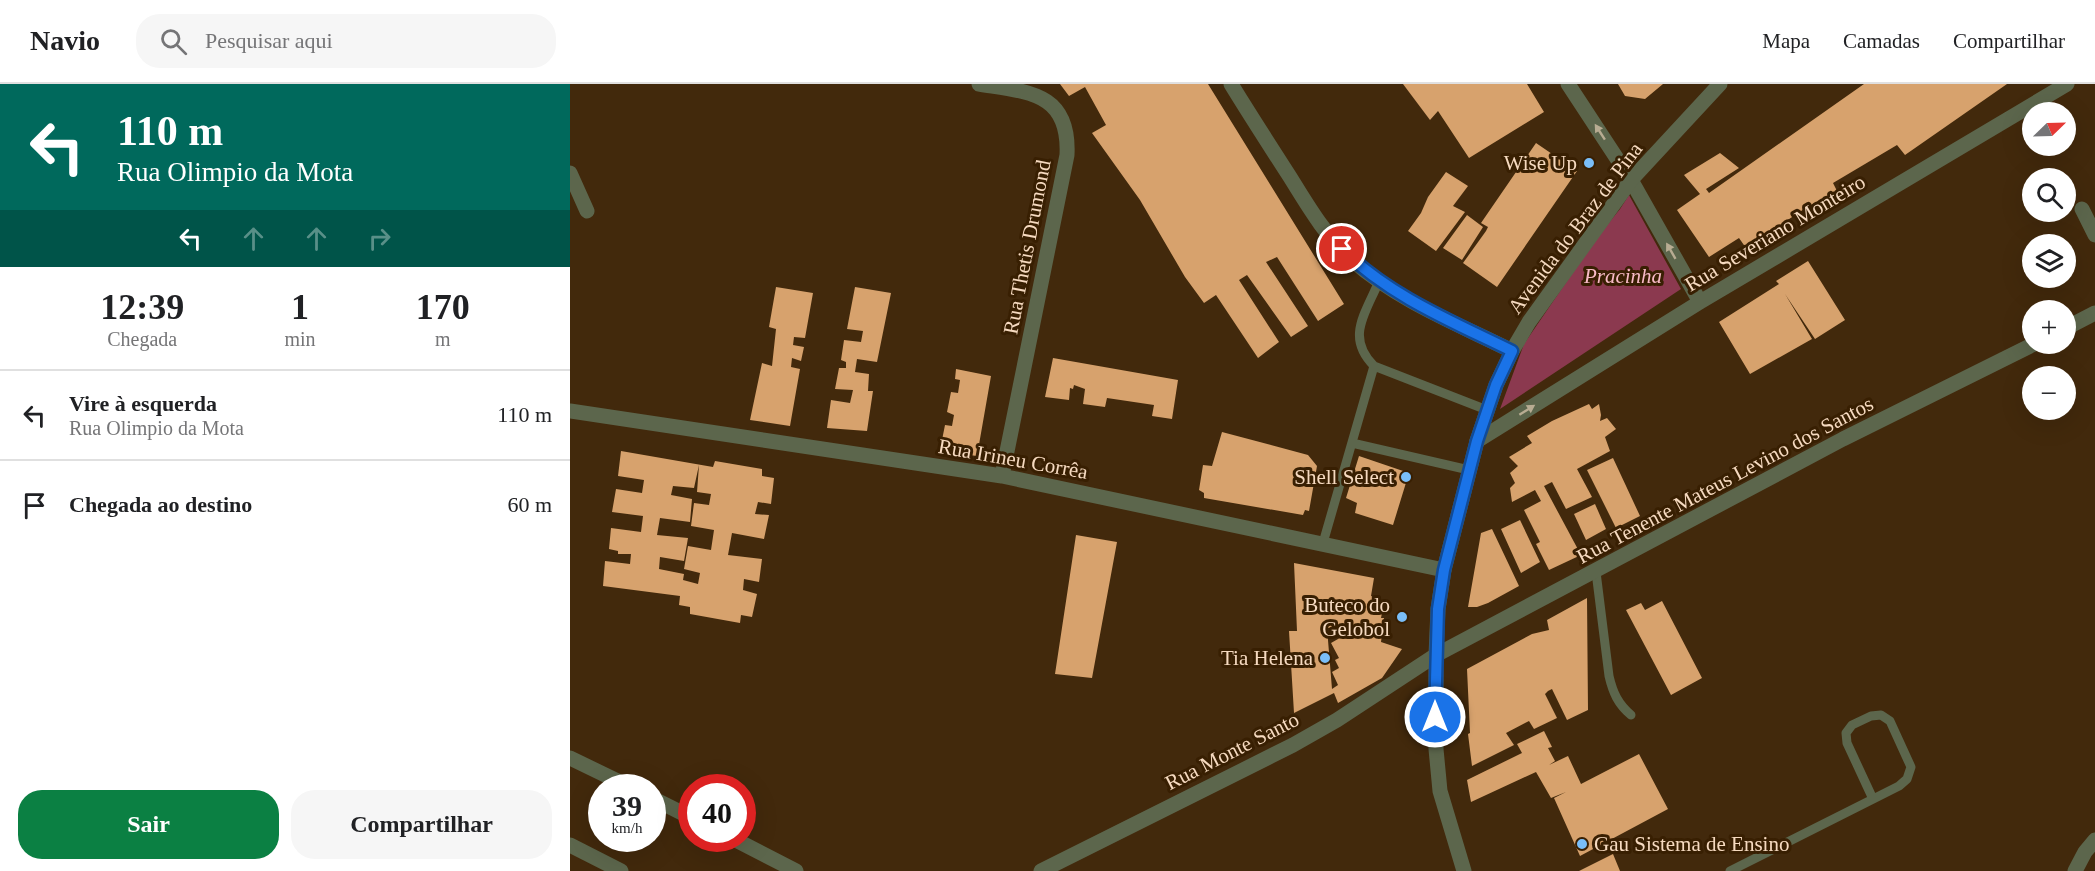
<!DOCTYPE html>
<html lang="pt">
<head>
<meta charset="utf-8">
<style>
	body { margin:0; font-family:Georgia,serif; background:#f6f6f6; color:#202124; height:100vh; display:flex; flex-direction:column; font-size:22px; white-space:nowrap }
	* { box-sizing:border-box; margin:0 }
	p { font-size:20px; color:#757577 }
	.icon { flex:none; width:33px; height:33px; fill:none; stroke:currentColor; stroke-width:2; stroke-linecap:round; stroke-linejoin:round }
	.map { position:relative; flex:1; overflow:hidden }
	.panel { display:flex; flex-direction:column; background:#fff; width:570px }
	.panel>* { flex:none }
	.top-card { background:#00695c; color:#fff; overflow:hidden }
	.needle { width:39px; rotate:67deg }
	.fabs { position:absolute; left:1452px; top:18px; display:grid; gap:12px }
	.fabs a { display:grid; place-items:center; width:54px; height:54px; border-radius:50%; background:#fff; box-shadow:0 6px 24px #0002; font-size:30px }
	.speed { position:absolute; left:18px; top:690px; display:flex; gap:12px; font-size:30px; font-weight:700; text-align:center }
	.speed>* { display:grid; place-content:center; width:78px; height:78px; border-radius:50%; background:#fff; box-shadow:0 6px 24px #0002; line-height:1 }
	.speed small { font-size:15px; font-weight:400 }
	.speed .limit { border:9px solid #d22; background:#fff; color:#111 }
	.pin { position:absolute; display:grid; place-items:center; width:51px; height:51px; color:#fff; margin:-26px; border:3px solid #fff; border-radius:50%; box-shadow:0 2px 6px #0007 }
	.me { position:absolute; width:66px; margin:-33px; rotate:0deg; stroke-linejoin:round; filter:drop-shadow(0 0 4px #0008) }
	.turn { display:flex; align-items:center; gap:21px; height:126px; padding:0 18px; font-size:27px }
	.turn .icon { width:78px; height:78px; stroke-width:2.5 }
	.turn b { display:block; font-size:42px; line-height:51px }
	.lanes { display:flex; align-items:center; height:57px; padding:0 18px; background:#0003; justify-content:center; gap:30px; direction:ltr }
	.lanes .off { opacity:.35 }
	.eta { display:flex; justify-content:space-evenly; align-items:center; height:102px; text-align:center }
	.eta b { font-size:36px; font-weight:700; line-height:42px }
	.cta { display:flex; gap:12px; margin-top:auto; padding:12px 18px }
	.cta a { flex:1; height:69px; border-radius:24px; background:#0b8043; color:#fff; font-size:24px; font-weight:700; line-height:69px; text-align:center }
	.cta a+a { background:#f6f6f6; color:#202124 }
	ul { padding:0; list-style:none }
	li { display:flex; align-items:center; gap:18px; height:90px; padding:0 18px; border-top:2px solid #e0e0e0 }
	li div { flex:1 }
	li b { display:block; font-size:22px }
	li em { font-style:normal }
	header { display:flex; align-items:center; gap:36px; box-sizing:border-box; height:84px; padding:0 30px; background:#fff; border-bottom:2px solid #e0e0e0 }
	header strong { font-size:28px }
	nav { display:flex; gap:33px; margin-inline-start:auto; font-size:21px }
	.search { width:420px; height:54px; background:#f6f6f6; display:flex; align-items:center; gap:15px; box-sizing:border-box; padding:0 21px; border-radius:24px; color:#757577; font-size:22px }
	main { display:flex; flex:1; min-height:0 }
	.map>svg:first-child { display:block }
	.green { fill:#8b394f }
	.building { fill:#d7a26d; fill-rule:evenodd }
	.lines { fill:none; stroke-linecap:round; stroke-linejoin:round }
	.service { stroke:#5c664c; stroke-width:9 }
	.minor { stroke:#5c664c; stroke-width:15 }
	.tertiary { stroke:#5c664c; stroke-width:15 }
	.oneway { fill:#b8ac92 }
	.route-casing { stroke:#114b97; stroke-width:15 }
	.route { stroke:#1a73e8; stroke-width:10 }
	.poi-dot { fill:#7abef8; stroke:#381f02; stroke-width:2 }
	.labels { text-anchor:middle; stroke-width:6; stroke-linejoin:round; paint-order:stroke }
	.poi-label { font-size:21px; fill:#f6dac0; stroke:#381f02; text-anchor:end }
	.street-label { font-size:21px; fill:#f6dac0; stroke:#381f02 }
	.park-label { font-size:21px; font-style:italic; fill:#f8bac7; stroke:#381f02 }
</style>
</head>
<body>
<header>
<strong>Navio</strong>
<div class="search"><svg class="icon" aria-label="search" viewBox="0 0 24 24"><circle cx="10" cy="10" r="6"/><path d="M15 15l6 6"/></svg>Pesquisar aqui</div>
<nav><a>Mapa</a><a>Camadas</a><a>Compartilhar</a></nav>
</header>
<main>
<section class="panel">
<div class="top-card">
<div class="turn"><svg class="icon" aria-label="left" viewBox="0 0 24 24"><path d="M17 20v-9H6M10 6l-5 5 5 5"/></svg><div><b>110 m</b>Rua Olimpio da Mota</div></div>
<div class="lanes"><svg class="icon" aria-label="left" viewBox="0 0 24 24"><path d="M17 20v-9H6M10 6l-5 5 5 5"/></svg><svg class="icon off" aria-label="ahead" viewBox="0 0 24 24"><path d="M12 20V5M6 11l6-6 6 6"/></svg><svg class="icon off" aria-label="ahead" viewBox="0 0 24 24"><path d="M12 20V5M6 11l6-6 6 6"/></svg><svg class="icon off" aria-label="right" viewBox="0 0 24 24"><path d="M7 20v-9h11M14 6l5 5-5 5"/></svg></div>
</div>
<div class="eta">
<div><b>12:39</b><p>Chegada</p></div>
<div><b>1</b><p>min</p></div>
<div><b>170</b><p>m</p></div>
</div>
<ul>
<li><svg class="icon" aria-label="left" viewBox="0 0 24 24"><path d="M17 20v-9H6M10 6l-5 5 5 5"/></svg><div><b>Vire à esquerda</b><p>Rua Olimpio da Mota</p></div><em>110 m</em></li>
<li><svg class="icon" aria-label="arrive" viewBox="0 0 24 24"><path d="M6 21V4h12l-3 4 3 4H6"/></svg><div><b>Chegada ao destino</b></div><em>60 m</em></li>
</ul>
<div class="cta"><a>Sair</a><a>Compartilhar</a></div>
</section>
<div class="map">
<svg width="1525" height="787" viewBox="0 0 1525 787">
	<rect width="100%" height="100%" fill="#42290c"/>
	<path class="green" d="M1059 111 1111 205 930 325 954 260 1025 156 1050 125Z"/>
	<path class="building" d="M490 0H638L774 220 748 237 707 173 696 178 738 242 721 253 677 191 669 196 709 258 688 274 646 211 634 219 615 193 570 116 522 49 536 41 515 3 499 12Z
		M833 0H957L974 28 899 74 868 27 860 36Z
		M1048 0H1093L1075 15 1055 12Z
		M1294 0H1437L1335 71 1327 61 1263 99 1267 107 1237 123 1176 164 1169 154 1139 173 1107 126 1130 110 1114 91 1150 69 1169 84 1136 105 1139 109Z
		M966 59 1007 87 927 203 893 179 916 147 918 143 911 139Z
		M876 88 898 102 883 122 895 128 866 167 838 147 851 129 858 113Z
		M897 131 913 143 892 176 873 164Z
		M1238 177 1275 236 1245 255 1215 210 1242 255 1180 290 1149 238 1209 200 1206 197Z
		M206 203 243 209 235 254 224 253 223 261 234 263 231 277 222 274 221 283 230 285 220 342 180 336 192 279 202 282 206 245 199 243Z
		M285 203 321 209 307 278 287 275 285 288 299 290 298 307H303L297 347 257 344 261 316 280 319 283 306 265 305 269 284H276V278L271 276 274 256 291 258 293 247 277 245Z
		M483 274 608 296 602 335 582 332 584 321 537 314 535 323 513 320 515 305 504 301 503 305 500 304 499 316 475 313Z
		M386 285 421 292 407 372 376 368 377 362 371 361 375 341 382 342 384 331 377 328 381 308 388 309 390 296 385 295Z
		M1019 320 1022 325 1029 320 1031 331 1030 337 1037 334 1046 345 1035 353 1040 367 1007 385 1022 413 996 425 982 398 974 402 1011 471 979 486 966 460 970 458 954 426 971 417 965 406 942 418 940 404 945 399 940 389 948 382 939 373 962 359 957 352 982 337Z
		M652 348 738 371 747 382 739 427 735 426 733 431 634 414V409L629 406 633 381 642 382Z
		M51 367 143 383 145 377 192 385V392L204 394 201 420 188 418 185 430 199 431 194 455 162 449 158 471 192 475 189 498 174 495 173 506 187 510 182 533 171 531 170 539 120 530V523L109 521 110 512 33 502 35 477 60 480 61 470H48V467L39 465 41 444 71 448 73 432 42 428 46 405 72 409 74 396 48 392ZM129 381 127 408 141 410 139 421 124 419 121 442 144 446 141 466 118 462 114 485 130 489 128 500 113 496 114 490 89 485 90 473 114 477 118 454 87 451 90 434 120 438 122 415 101 411 103 402 124 404Z
		M789 372 839 389 823 441 785 429 787 419 776 414Z
		M1043 374 1070 432 1046 444 1017 386Z
		M1025 420 1036 445 1016 456 1004 430Z
		M950 436 970 478 951 489 931 445Z
		M922 445 949 502 918 519 907 523H898L911 449Z
		M506 451 547 458 522 594 485 590Z
		M724 479 804 494 801 512 808 515 813 524 811 534H814L811 558 832 565 812 594 768 619 764 609 724 629 719 547H727ZM757 544H768L782 547 761 559 769 574 765 576 769 584 762 588 768 601 762 605Z
		M1017 514 1018 626 997 636 982 605 978 607 975 610 987 634 964 645 959 637 936 649 944 661 902 682 898 650 900 649 897 585 962 550 979 546 977 536Z
		M1092 517 1132 594 1101 611 1056 526 1071 519 1075 526Z
		M974 647 982 663 978 664 985 677 979 681 998 672 1011 700 1069 670 1098 725 1010 772 984 714 996 708 981 714 966 688 901 718 897 696 952 669 947 660Z
		M1043 770 1050 787H1009Z"/>
	<g class="lines">
		<path class="service" d="M809 197C796 229 775 253 804 282L917 326
			M782 359 899 386
			M753 459 804 282
			M1026 488 1039 592C1043 609 1048 620 1061 631
			M1160 787 1329 702 1337 695 1341 683 1320 637 1311 631 1301 632 1282 641 1276 649 1277 659 1303 715"/>
		<path class="minor" d="M409 0C458 8 500 8 497 71L432 392
			M661 0C680 31 700 62 720 93 738 122 756 153 783 177 829 217 888 240 942 267
			M998 0 1061 96 1130 218
			M0 89 17 127
			M1512 125 1525 151
			M1496 244 1525 229
			M0 327 432 392 874 486
			M907 357 1130 218 1497 0
			M0 674 62 704
			M82 714 122 734
			M162 754 226 787
			M0 761 51 787
			M471 787 723 661 767 636 866 571 1273 355 1464 260
			M1505 787 1515 768 1525 756"/>
		<path class="tertiary" d="M894 787 870 707 866 665V571L868 525 874 486 907 357 926 301 942 267 959 238 1061 96 1150 0"/>
	</g>
	<defs><path id="oneway-solid" d="M-6-.8H1V-3.2L6.5 0L1 3.2V.8H-6Z" transform="scale(1.5)"/></defs>
	<g class="oneway">
		<use href="#oneway-solid" transform="translate(1030 48) rotate(-123)"/>
		<use href="#oneway-solid" transform="translate(1101 167) rotate(-120)"/>
		<use href="#oneway-solid" transform="translate(957 326) rotate(-32)"/>
	</g>
	<g class="lines">
		<defs>
			<path id="route" d="M772 165C819 212 883 238 942 267L926 301 907 357 874 486 868 525 865 633"/>
		</defs>
		<use href="#route" class="route-casing"/>
		<use href="#route" class="route"/>
	</g>
	<g class="poi-dot">
		<circle cx="1019" cy="79" r="6"/>
		<circle cx="836" cy="393" r="6"/>
		<circle cx="832" cy="533" r="6"/>
		<circle cx="755" cy="574" r="6"/>
		<circle cx="1012" cy="760" r="6"/>
	</g>
	<g class="labels">
		<g class="poi-label">
			<text x="1007" y="86">Wise Up</text>
			<text x="824" y="400">Shell Select</text>
			<text x="820" y="528">Buteco do<tspan x="820" dy="24">Gelobol</tspan></text>
			<text x="743" y="581">Tia Helena</text>
			<text x="1024" y="767" text-anchor="start">Gau Sistema de Ensino</text>
		</g>
		<g class="street-label">
			<text transform="translate(1005 144) rotate(-53)" y="7">Avenida do Braz de Pina</text>
			<text transform="translate(1205 149) rotate(-31)" y="7">Rua Severiano Monteiro</text>
			<text transform="translate(457 163) rotate(-79)" y="7">Rua Thetis Drumond</text>
			<text transform="translate(443 375) rotate(10)" y="7">Rua Irineu Corrêa</text>
			<text transform="translate(1155 396) rotate(-28)" y="7">Rua Tenente Mateus Levino dos Santos</text>
			<text transform="translate(662 667) rotate(-27)" y="7">Rua Monte Santo</text>
		</g>
		<g class="park-label">
			<text x="1053" y="199">Pracinha</text>
		</g>
	</g>
</svg>
<div class="fabs">
<a><svg class="needle" viewBox="-14 -14 28 28"><path d="M0-13l5 13h-10z" fill="#e53935"/><path d="M0 13l5-13h-10z" fill="#757577"/></svg></a>
<a><svg class="icon" aria-label="search" viewBox="0 0 24 24"><circle cx="10" cy="10" r="6"/><path d="M15 15l6 6"/></svg></a>
<a><svg class="icon" aria-label="layers" viewBox="0 0 24 24"><path d="M12 4l9 5-9 5-9-5zM3 14l9 5 9-5"/></svg></a>
<a>+</a>
<a>−</a>
</div>
<div class="speed"><div>39<small>km/h</small></div><div class="limit">40</div></div>
<div class="pin" style="left:772px;top:165px;background:#d93025"><svg class="icon" aria-label="arrive" viewBox="0 0 24 24"><path d="M6 21V4h12l-3 4 3 4H6"/></svg></div>
<svg class="me" style="left:865px;top:633px" viewBox="-20 -20 40 40"><circle r="17" fill="#1a73e8" stroke="#fff" stroke-width="3"/><path d="M0-11L8 9 0 5-8 9z" fill="#fff"/></svg>
</div>
</main>
</body>
</html>
